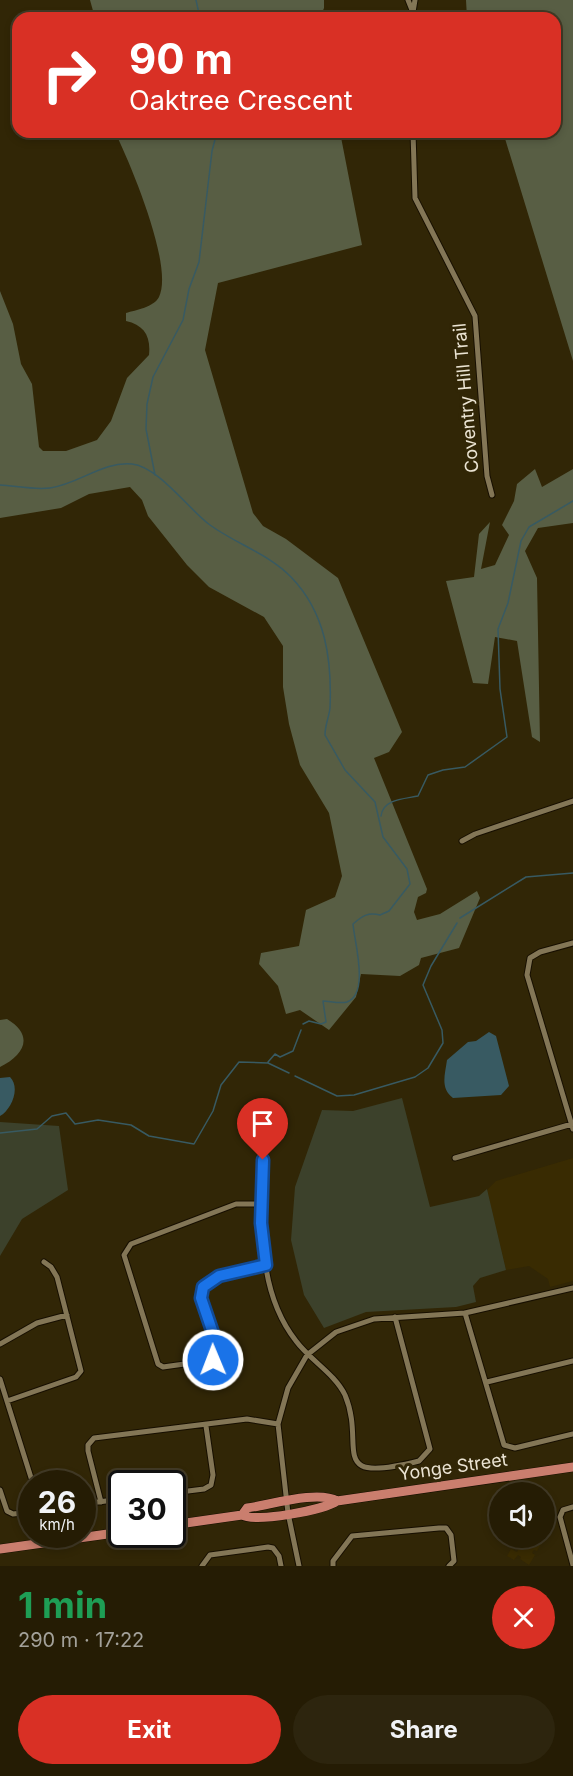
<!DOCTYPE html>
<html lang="en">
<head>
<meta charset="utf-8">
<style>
	body { margin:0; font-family:Inter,sans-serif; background:#2d250e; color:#f1f3f6; height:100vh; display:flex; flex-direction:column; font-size:22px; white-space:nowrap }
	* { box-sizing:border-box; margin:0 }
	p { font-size:20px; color:#a3a19a }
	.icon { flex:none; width:33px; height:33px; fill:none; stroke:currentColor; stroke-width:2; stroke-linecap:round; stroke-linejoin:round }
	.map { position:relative; height:1566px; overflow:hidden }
	.side { display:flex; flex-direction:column; background:#251c04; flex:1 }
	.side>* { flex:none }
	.hud { position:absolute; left:12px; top:12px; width:549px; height:126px; border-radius:18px; box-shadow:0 3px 9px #0003,0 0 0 2px #423a26; background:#d93025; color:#fff; overflow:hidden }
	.tools { position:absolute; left:489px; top:1482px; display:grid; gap:12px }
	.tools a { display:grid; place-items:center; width:66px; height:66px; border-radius:50%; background:#251c04; box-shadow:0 3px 9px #0003,0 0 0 2px #423a26; font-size:30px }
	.speed { position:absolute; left:18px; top:1470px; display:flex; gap:12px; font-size:30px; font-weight:700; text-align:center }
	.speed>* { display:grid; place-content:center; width:78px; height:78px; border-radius:50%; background:#251c04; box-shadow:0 3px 9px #0003,0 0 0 2px #423a26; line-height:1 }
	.speed small { font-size:15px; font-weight:400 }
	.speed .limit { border:3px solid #111; border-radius:9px; background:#fff; color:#111 }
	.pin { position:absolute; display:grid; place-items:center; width:51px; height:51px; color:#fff; margin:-62px -26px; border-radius:50% 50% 50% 0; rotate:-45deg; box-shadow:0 0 6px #0007 }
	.pin .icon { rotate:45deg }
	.me { position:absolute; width:66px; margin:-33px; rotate:359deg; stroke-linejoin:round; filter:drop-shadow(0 0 4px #0008) }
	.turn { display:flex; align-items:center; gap:21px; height:126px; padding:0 18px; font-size:27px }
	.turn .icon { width:78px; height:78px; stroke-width:2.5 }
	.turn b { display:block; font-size:42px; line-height:51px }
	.round { display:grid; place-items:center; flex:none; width:63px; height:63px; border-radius:32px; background:#2d250e }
	.headline { display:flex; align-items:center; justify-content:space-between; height:102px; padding:0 18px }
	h1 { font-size:36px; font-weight:700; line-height:45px; color:#1e9e55 }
	.primary-button { display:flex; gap:12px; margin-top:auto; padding:12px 18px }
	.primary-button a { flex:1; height:69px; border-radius:36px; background:#d93025; color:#fff; font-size:24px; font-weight:700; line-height:69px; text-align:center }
	.primary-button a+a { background:#2d250e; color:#f1f3f6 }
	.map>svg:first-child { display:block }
	.built { fill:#392b02 }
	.green { fill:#3c412b }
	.forest { fill:#585e44 }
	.water { fill:#385a62 }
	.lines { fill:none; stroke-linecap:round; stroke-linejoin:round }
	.stream { stroke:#385a62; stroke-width:1.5 }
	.street-casing { stroke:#170f00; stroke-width:7 }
	.primary-casing { stroke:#170f00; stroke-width:10 }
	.street { stroke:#837656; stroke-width:5 }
	.primary { stroke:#ca7e6e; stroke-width:9 }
	.route-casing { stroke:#114b97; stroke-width:15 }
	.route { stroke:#1a73e8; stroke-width:10 }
	.labels { text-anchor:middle; stroke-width:6; stroke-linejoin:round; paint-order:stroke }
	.street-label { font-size:18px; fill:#ebe4d3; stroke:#312606 }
</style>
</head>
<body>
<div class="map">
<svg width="573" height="1566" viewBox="0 0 573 1566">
	<rect width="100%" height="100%" fill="#312606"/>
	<path class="built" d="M573 1158V1281L550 1287 548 1279 529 1266 506 1270 487 1190 496 1181Z
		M519 1538 533 1539 541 1544 537 1551 534 1550 532 1553 535 1555 529 1565 520 1559 521 1557 518 1555 514 1560 507 1556 511 1549 517 1552 521 1544 517 1541Z"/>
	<path class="green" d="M402 1098 430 1207 479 1196 487 1189 506 1270 480 1278 473 1286 476 1302 456 1307 366 1312 324 1328 304 1295 291 1240 295 1187 322 1110 353 1111Z
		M0 1122 59 1126 68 1190 22 1219 0 1256Z"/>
	<path class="forest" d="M90 0H324V8L320 18H95Z
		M466 0H573V361L503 132H555V18H467Z
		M115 132H340L362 245 218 283 205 350 253 513 263 526 286 539 338 578 402 732 389 752 374 758 427 889 426 893 418 897 414 912 417 920 440 914 477 891 480 898 459 948 421 958 419 965 400 976 361 974 356 997 329 1030 300 1010 286 1014 278 986 259 964 261 953 299 946 306 910 335 897 342 876 329 813 300 765 289 724 283 687V646L264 617 209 587 187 565 148 516 142 500 130 487 89 494 61 508 0 518V291L13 324 21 364 32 384 39 447 43 451H66L97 440 111 421 127 378 149 355C151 336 144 325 126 321V313C136 310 154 307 159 297 174 266 130 163 115 132Z
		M535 469 542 487 573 469V523L538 528 525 551 537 578 540 742 532 737 517 641 495 637 488 684 473 683 446 581 474 577 479 534 490 522 481 569 495 565 509 535 502 525 514 501 517 484Z
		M7 1019C35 1036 24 1055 0 1067V1020Z"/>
	<path class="water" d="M489 1032 496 1036 509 1086 501 1095 453 1098C440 1088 445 1075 447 1060L468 1042 476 1041Z
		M10 1077C21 1088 11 1110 0 1116V1078Z"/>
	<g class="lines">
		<path class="stream" d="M196 0 200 18
			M155 475 146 429 147 404 153 377 183 320 189 289 199 262 212 151 217 132
			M0 485C16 486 34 490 50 488 79 484 103 461 132 464 159 467 189 510 210 525 236 544 269 554 291 577 326 613 332 660 330 708 329 717 325 725 325 735L345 770 375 802 383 837 407 869 410 884 389 911 380 915C368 912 362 916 353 924 354 940 370 994 347 1002 340 1004 329 1001 323 1001L326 1022 321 1024 309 1021 303 1024
			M381 816C383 799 404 799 418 796L428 775 443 770 465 767 507 737 500 689 498 629 508 603 521 541 529 527 573 501
			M460 918 526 877 573 873
			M268 1062 275 1054 280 1057 293 1051 301 1030
			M295 1076 337 1096 354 1095 415 1077 428 1068 443 1043 442 1030 423 985 431 966 457 923
			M0 1133 37 1129 52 1116 66 1113 75 1124 98 1120 131 1125 149 1136 194 1144 213 1111 221 1085 239 1062 268 1063 289 1073"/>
		<defs>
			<path id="street" d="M408 0 412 10
				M412 18 415 0
				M413 132 415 198 475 316 487 476 492 495
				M462 841 475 834 573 801
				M573 943 540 952 530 958 527 975 573 1129
				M455 1158 572 1124
				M263 1160C262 1221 256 1290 296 1341 310 1360 335 1374 345 1395 367 1447 324 1485 419 1461L430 1449 395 1317
				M263 1204H236L131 1244 124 1255 158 1364 163 1367 213 1360 218 1348 201 1298 203 1287 219 1276 265 1265
				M465 1313 504 1445 515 1448 573 1434
				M0 1344 37 1323 67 1315
				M0 1379 33 1484
				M487 1382 573 1361
				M7 1401 76 1377 81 1371 57 1277 51 1267 44 1262
				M0 1490 7 1511 13 1514 32 1512
				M172 1493 204 1489 211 1485 213 1475 206 1426
				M101 1502 88 1451V1445L94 1438 247 1419 278 1424
				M82 1504 122 1499
				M573 1507 563 1510 560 1517 573 1565
				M202 1566 210 1555 268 1547 273 1548 279 1556 281 1566
				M299 1566 288 1513 278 1424 288 1388 307 1355 336 1332 374 1319 465 1313 573 1288
				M333 1566V1561L352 1536 439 1528H446L451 1535 454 1561 449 1566"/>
			<path id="primary" d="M242 1515 247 1508C270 1505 318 1490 337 1501
				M172 1525 242 1515C255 1523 324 1510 337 1501L573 1467
				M0 1549 122 1532"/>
		</defs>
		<use href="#street" class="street-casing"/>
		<use href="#primary" class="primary-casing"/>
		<use href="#street" class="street"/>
		<use href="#primary" class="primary"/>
	</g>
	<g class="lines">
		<defs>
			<path id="route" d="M213 1360 218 1348 201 1298 203 1287 219 1276 266 1265 261 1223 263 1160"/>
		</defs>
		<use href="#route" class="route-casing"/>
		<use href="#route" class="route"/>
	</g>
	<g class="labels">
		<g class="street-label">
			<text transform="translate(466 398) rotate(-95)" y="6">Coventry Hill Trail</text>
			<text transform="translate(453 1467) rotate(-8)" y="6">Yonge Street</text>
		</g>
	</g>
</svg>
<div class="tools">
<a><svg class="icon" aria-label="sound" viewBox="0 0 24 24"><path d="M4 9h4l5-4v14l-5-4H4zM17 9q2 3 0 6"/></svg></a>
</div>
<div class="speed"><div>26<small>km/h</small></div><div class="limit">30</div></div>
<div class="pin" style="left:263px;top:1160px;background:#d93025"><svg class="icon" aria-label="arrive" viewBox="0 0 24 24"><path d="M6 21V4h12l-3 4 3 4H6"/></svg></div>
<svg class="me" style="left:213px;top:1360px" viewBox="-20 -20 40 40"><circle r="17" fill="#1a73e8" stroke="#fff" stroke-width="3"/><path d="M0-11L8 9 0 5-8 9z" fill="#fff"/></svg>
<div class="hud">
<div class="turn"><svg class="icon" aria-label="right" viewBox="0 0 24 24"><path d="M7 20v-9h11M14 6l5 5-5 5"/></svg><div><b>90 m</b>Oaktree Crescent</div></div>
</div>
</div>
<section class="side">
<div class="headline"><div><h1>1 min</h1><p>290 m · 17:22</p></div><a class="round" style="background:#d93025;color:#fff"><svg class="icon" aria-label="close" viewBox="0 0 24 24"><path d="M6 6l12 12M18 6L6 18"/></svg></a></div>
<div class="primary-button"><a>Exit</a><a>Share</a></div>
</section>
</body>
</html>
